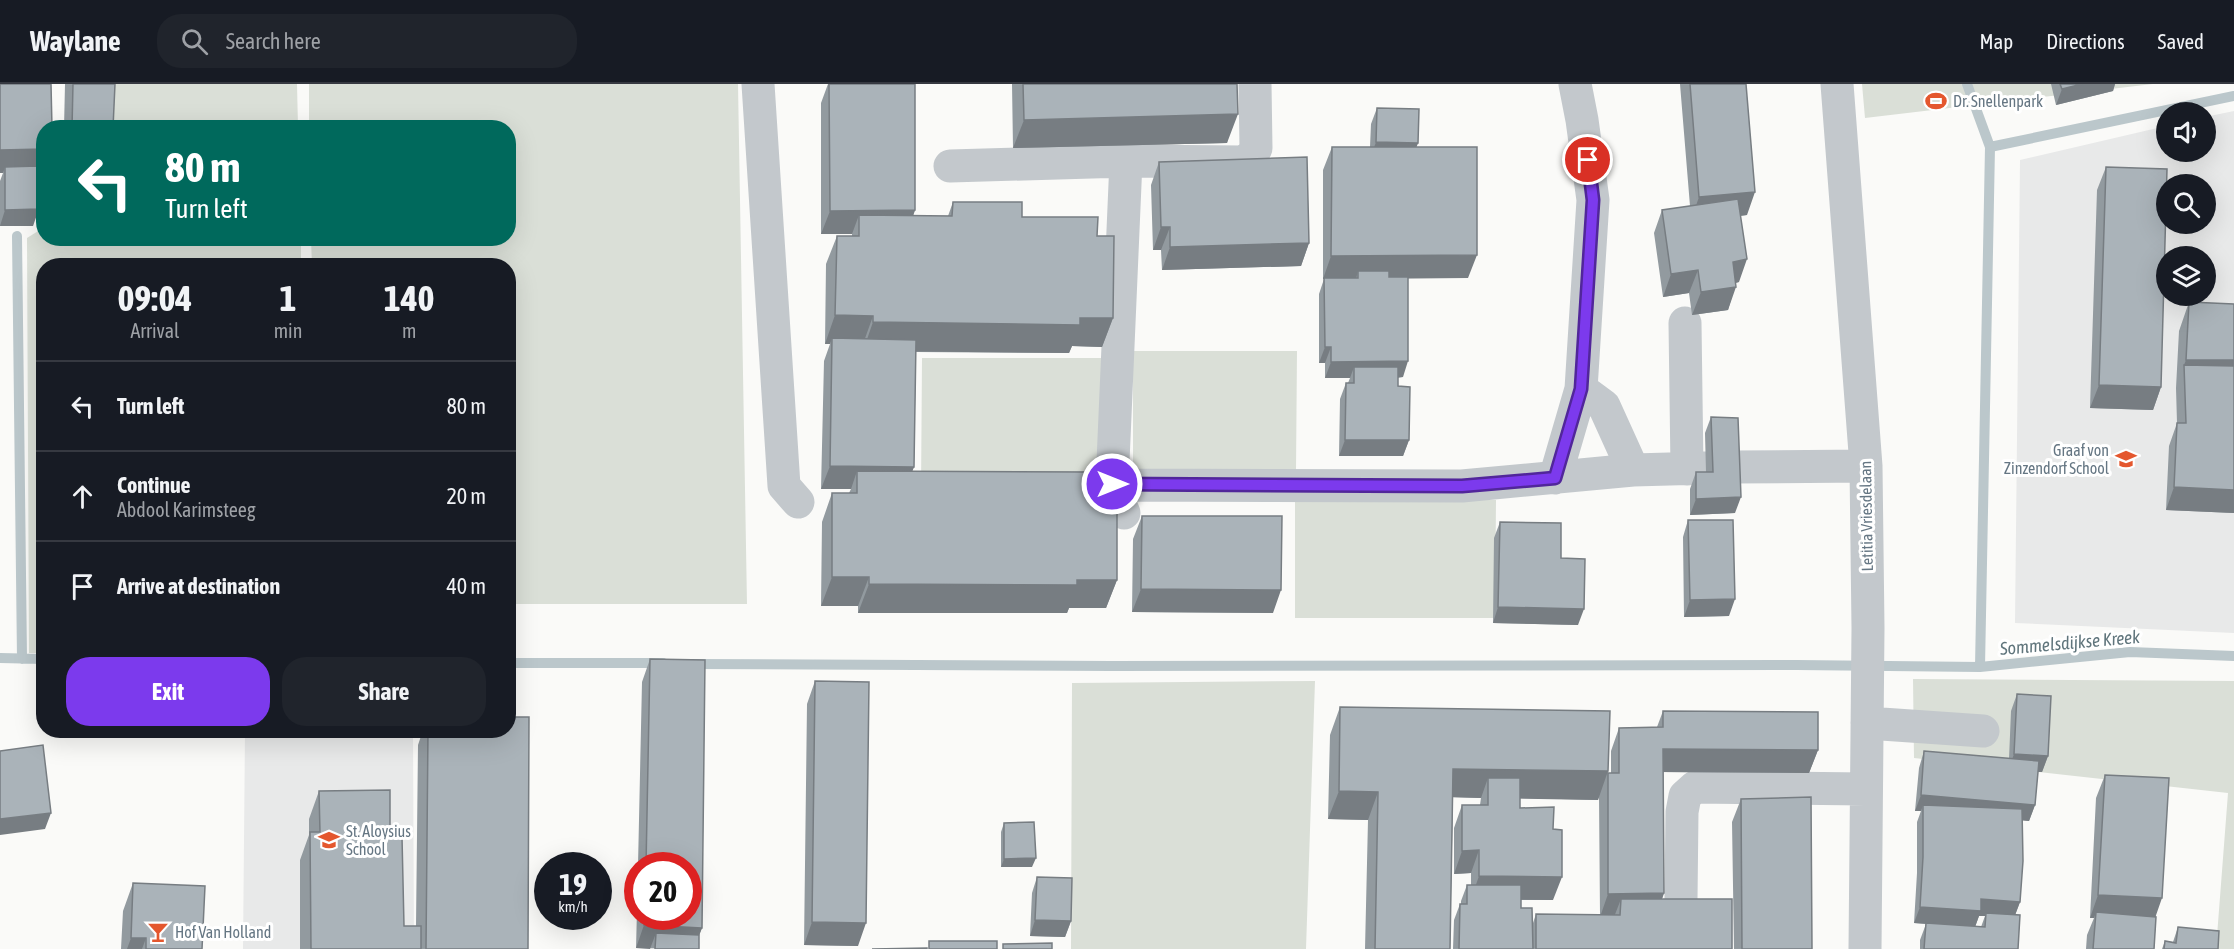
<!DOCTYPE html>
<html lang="en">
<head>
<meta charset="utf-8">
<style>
	body { margin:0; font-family:"Asap Condensed",sans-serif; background:#20242c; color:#f1f3f6; height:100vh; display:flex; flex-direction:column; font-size:22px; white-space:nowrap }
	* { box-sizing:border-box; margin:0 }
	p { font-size:20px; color:#9ea1a6 }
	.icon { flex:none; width:33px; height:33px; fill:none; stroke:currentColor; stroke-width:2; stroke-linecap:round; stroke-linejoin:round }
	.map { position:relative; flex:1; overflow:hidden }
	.drawer { position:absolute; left:36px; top:174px; width:480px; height:480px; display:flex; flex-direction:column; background:#171b24; border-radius:24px; box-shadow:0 6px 24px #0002 }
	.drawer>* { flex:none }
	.hud { position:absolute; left:36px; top:36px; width:480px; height:126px; border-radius:24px; box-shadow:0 6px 24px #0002; background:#00695c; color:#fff; overflow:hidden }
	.buttons { position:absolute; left:2156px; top:18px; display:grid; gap:12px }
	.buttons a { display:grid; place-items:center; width:60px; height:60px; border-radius:50%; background:#171b24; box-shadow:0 6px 24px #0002; font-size:30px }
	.speed { position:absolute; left:534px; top:768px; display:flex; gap:12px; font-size:30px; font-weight:700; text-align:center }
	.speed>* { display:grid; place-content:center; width:78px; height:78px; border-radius:50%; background:#171b24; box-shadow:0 6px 24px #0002; line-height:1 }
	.speed small { font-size:15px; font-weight:400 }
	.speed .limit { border:9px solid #d22; background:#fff; color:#111 }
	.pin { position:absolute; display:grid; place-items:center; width:51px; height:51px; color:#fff; margin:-26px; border:3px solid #fff; border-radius:50%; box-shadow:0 2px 6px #0007 }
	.me { position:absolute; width:66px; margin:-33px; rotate:90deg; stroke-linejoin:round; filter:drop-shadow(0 0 4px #0008) }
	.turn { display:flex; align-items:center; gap:21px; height:126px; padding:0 30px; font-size:27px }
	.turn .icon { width:78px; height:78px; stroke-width:2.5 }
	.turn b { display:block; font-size:42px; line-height:51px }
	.eta { display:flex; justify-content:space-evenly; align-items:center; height:102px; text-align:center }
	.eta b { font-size:36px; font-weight:700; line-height:42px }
	.cta { display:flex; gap:12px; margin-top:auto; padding:12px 30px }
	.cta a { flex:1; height:69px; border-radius:24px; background:#7c3aed; color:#fff; font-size:24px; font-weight:700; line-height:69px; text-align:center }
	.cta a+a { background:#20242c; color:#f1f3f6 }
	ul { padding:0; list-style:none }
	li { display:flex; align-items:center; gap:18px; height:90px; padding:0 30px; border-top:2px solid #363941 }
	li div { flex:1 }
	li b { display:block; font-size:22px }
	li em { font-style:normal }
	header { display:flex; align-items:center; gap:36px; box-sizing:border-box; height:84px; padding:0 30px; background:#171b24; border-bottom:2px solid #363941 }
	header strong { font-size:28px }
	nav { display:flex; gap:33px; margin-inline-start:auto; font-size:21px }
	.search { width:420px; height:54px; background:#20242c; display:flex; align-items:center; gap:15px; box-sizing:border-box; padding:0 21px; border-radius:24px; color:#9ea1a6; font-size:22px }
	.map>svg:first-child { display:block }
	.built { fill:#e8e9e9; fill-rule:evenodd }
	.green { fill:#dadfd7 }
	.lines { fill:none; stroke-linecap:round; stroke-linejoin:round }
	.stream { stroke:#bbc7cb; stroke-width:10 }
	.minor { stroke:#c3c8cc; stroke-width:33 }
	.wall { fill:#929a9f; fill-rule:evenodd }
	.shaded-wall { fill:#777d82 }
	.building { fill:#aab3b9; stroke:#777d82; stroke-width:1.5 }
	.route-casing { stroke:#51269a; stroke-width:15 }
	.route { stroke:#7c3aed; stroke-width:10 }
	.labels { text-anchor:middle; stroke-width:6; stroke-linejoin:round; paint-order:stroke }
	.poi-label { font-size:16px; fill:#657683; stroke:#fff; text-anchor:start }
	.street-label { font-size:16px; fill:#657683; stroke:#fff }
	.water-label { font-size:18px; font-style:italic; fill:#60757c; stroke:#fff }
</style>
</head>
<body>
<header>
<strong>Waylane</strong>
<div class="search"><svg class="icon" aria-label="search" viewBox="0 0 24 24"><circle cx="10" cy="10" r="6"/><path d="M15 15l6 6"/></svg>Search here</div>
<nav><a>Map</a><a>Directions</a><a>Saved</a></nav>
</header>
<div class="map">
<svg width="2234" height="865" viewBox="0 0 2234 865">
	<rect width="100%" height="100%" fill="#fafaf8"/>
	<path class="built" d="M2234 27V549L2015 539 2020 76 2166 42V68H2205V33ZM2166 100H2205V140H2166ZM2166 172H2205V212H2166Z
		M245 647H413L414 865H243Z"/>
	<path class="green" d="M108 0H297L298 43H109Z
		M309 0H738L747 520H509L508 182 312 181 311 155 508 154V44L309 43Z
		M1862 0H2153L1865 34Z
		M43 144 44 154 301 155V181L44 182V569H29L27 154Z
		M1133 267H1297L1296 386H1133Z
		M922 274H1112V408H921Z
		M1295 416H1496L1495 534H1295Z
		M1913 595 2234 597V865H2216L2228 709 1914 674Z
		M1315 597 1306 865H1071L1072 599Z"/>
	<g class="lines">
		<path class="stream" d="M1967 0 1990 63 1980 583
			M1990 63 2234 12
			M17 152 22 575
			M0 574 44 575
			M508 579H663
			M693 580 1111 582 1797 581 1980 583 2130 568 2234 572"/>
		<path class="minor" d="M758 0 784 402 798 418
			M1575 0 1582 36 1593 116 1581 305 1604 322 1633 386 1706 384
			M1837 0 1866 382 1868 544 1865 865
			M950 82 1126 77 1243 78 1252 72 1256 64 1255 0
			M1685 239 1687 385
			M1733 383 1866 382
			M1555 394 1581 305
			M1112 401 1462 402 1633 386
			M1124 429 1112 401 1126 77
			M1867 639 1983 647
			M1681 815 1682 728 1685 712 1695 703 1866 705"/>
	</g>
	<path class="wall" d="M0 0 44 44V88H38L33 142H0V97L3 89H0Z
		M65 0H115L113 44H64Z
		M828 0H915V126L913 132H948L953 118 1022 133 1097 152 1113 234 1102 263 1072 262 1069 269 916 268 914 383 912 387 1092 409 1117 496 1106 524H1069L1067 529H858V522H821L822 438 832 409H849L851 405H821L824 277 830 260H825L826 180 837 152H852V150H821V19Z
		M1012 0H1237L1227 59 1013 64Z
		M1680 0H1746L1747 131 1741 132 1739 198 1736 199 1728 226 1692 231 1689 209 1663 213 1654 149 1662 126 1690 122Z
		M2051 0H2115L2113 7 2056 21Z
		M1377 24 1418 59 1416 63 1468 194H1408L1403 293 1398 294V302L1409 356 1403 372H1339L1340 315 1346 299H1348L1350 294H1325V279H1319V210L1324 195H1323V86L1332 63H1370L1371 40Z
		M1159 78 1309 159 1301 182 1162 186 1161 166H1153L1151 101Z
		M2106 83 2161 303 2153 326 2090 324 2097 106Z
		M2189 218 2234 429 2166 426 2169 362 2177 339 2176 304 2179 247Z
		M1711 333 1735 429 1690 431V405L1696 388H1706L1705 349Z
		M1142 432 1273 529 1132 528 1133 455Z
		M1688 436 1729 532 1684 533 1683 453Z
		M1500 438 1561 474 1578 541 1493 539 1494 454Z
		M650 575 702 844 699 851V865L636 864 638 788V832H688V782H638L642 598Z
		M815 597 858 862 804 861 807 620Z
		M2017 610 2048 672 2042 688H2038L2035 721 2029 737 2022 736 2020 818 2015 831 2018 865H1920V856L1926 840 1914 839 1917 789V738L1921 727H1915L1919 684 1924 667 2009 675 2011 627ZM1979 832H1985L1981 843H1975Z
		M1340 623 1608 687V689H1611V667L1619 644 1657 643 1663 627 1818 666 1809 689 1663 688 1664 809 1662 815 1732 865H1453L1454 836 1460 820H1461V817L1467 801H1471V789L1454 790V744L1462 721H1480L1481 714 1453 713 1450 865H1365L1368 736 1328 735 1330 651ZM1599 712 1600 831 1536 830 1533 839 1521 824V816H1553V745L1520 724V714L1598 716Z
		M423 646H508L528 865H300V776L309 751V735L319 707 390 753 404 842H416L418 661Z
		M2105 691 2156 833 2154 865H2086L2087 851 2094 834H2090L2096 714Z
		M1741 715 1812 865H1734L1732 738Z
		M1004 739 1032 783H1001V748Z
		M1037 793 1071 837 1065 853 1030 852 1032 809Z
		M133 799 202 865H121L123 827Z
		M2178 843 2218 865H2162L2165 857 2173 858Z"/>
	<path class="shaded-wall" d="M2082 0H2115L2113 7 2056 21 2062 5Z
		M1238 30 1227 59 1013 64 1024 36Z
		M1376 58 1418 59 1412 75H1370Z
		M44 65V88L5 89V83L3 89H0V66Z
		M1755 108 1747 131 1691 136 1699 113Z
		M39 125 33 142H0L5 126Z
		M915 126 907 149 859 131 852 150H821L830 127Z
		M1161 143H1170L1161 166H1153Z
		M1309 159 1301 182 1162 186 1170 163Z
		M1477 171 1468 194 1358 195V187L1356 195H1323L1331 172Z
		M1747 175 1739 198 1724 201 1733 178Z
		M1698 186 1689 209 1663 213 1671 190Z
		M1736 203 1728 226 1692 231 1701 208Z
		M835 231 873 232 863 260 832 254 830 260H825Z
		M1080 234H1113L1102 263 1072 262 1069 269 863 267 873 238Z
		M1325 263H1331L1325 279H1319Z
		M2186 276H2234V305L2184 281Z
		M1408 277 1403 293 1354 294V283L1350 294H1325L1331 278Z
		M2099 301 2161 303 2153 326 2090 324Z
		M1345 356H1409L1403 372H1339Z
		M830 382 914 383 905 406 857 387 851 405H821Z
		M2174 403 2234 406V429L2166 426Z
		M1741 413 1735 429 1690 431 1696 415Z
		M832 493H869L858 522H821Z
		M1077 496H1117L1106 524H1069L1067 529H858L869 500Z
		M1141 505 1281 506 1273 529 1132 528Z
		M1735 515 1729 532 1684 533 1690 516Z
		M1498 523 1584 525 1578 541 1493 539Z
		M1663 665 1818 666 1809 689 1655 688Z
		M2014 670 2048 672 2042 688 2008 687Z
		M1453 685 1608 687 1598 716 1488 714V694L1481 714 1443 713Z
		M1339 707 1378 708 1368 736 1328 735Z
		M1921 711 2035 721 2029 737 1923 728V721L1921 727H1915Z
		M51 729 45 745 0 751V735Z
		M1479 766 1471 789 1454 790 1462 767Z
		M1036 774 1032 783H1001L1004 775Z
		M1479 792 1562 793 1553 816 1471 815Z
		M1664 809 1656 832 1621 815 1614 833H1600L1608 810Z
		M2098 811 2162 814 2154 837 2096 828 2094 834H2090Z
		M1981 815 2020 818 2014 834 1986 829 1985 832H1979L1975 843 1914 839 1920 823Z
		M1035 836 1071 837 1065 853 1030 852Z
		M812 838 866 839 858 862 804 861Z
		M644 841 702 844 694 865 656 849 650 865 636 864Z
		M131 854H146L142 865H127Z"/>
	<path class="building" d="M0 0H51L52 44H44V65L0 66Z
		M73 0H115L113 44H72Z
		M829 0H915V126L830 127Z
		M1023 0H1237L1238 30 1024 36Z
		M1690 0H1746L1755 108 1699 113Z
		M2060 0H2082L2062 5Z
		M1377 24 1419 25 1418 59 1376 58Z
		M1332 63H1477V171L1331 172Z
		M1307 73 1309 159 1170 163V143H1161L1159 78Z
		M38 82 39 125 5 126V83Z
		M2106 83 2167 85 2161 303 2099 301Z
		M1738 115 1747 175 1733 178 1736 203 1701 208 1698 186 1671 190 1662 126Z
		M953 118H1022V133H1098L1097 152H1114L1113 234H1080V241L873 238V232L835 231 837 152H859V131L952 132Z
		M1358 187H1389V193H1408V277L1331 278V263H1325L1324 194H1358Z
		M2189 218 2234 220V276H2186Z
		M832 254 916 256 914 383 830 382Z
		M2184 281 2234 282V406L2174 403 2177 339H2186Z
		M1354 283H1398V302L1410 303 1409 356H1345L1346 299H1354Z
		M1711 333 1738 334 1741 413 1696 415V388H1713Z
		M857 387 1092 388V409H1117V496H1077V501L869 500V493H832V409H857Z
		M1142 432H1282L1281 506 1141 505Z
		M1688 436H1733L1735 515 1690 516Z
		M1500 438 1561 439V474L1585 475 1584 525 1498 523Z
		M650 575 705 576 702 844 644 841V832H688V782H646Z
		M815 597 869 598 866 839 812 838Z
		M2017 610 2051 612 2048 672 2014 670Z
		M1340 623 1610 627 1608 687 1453 685 1450 865H1375L1378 708 1339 707Z
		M1663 627 1818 628V666L1663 665 1664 809 1608 810V689H1619V644L1663 643Z
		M508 633H529L528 865H426L428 646H508Z
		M43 661 51 729 0 735V667Z
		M1924 667 2039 677 2035 721 1921 711Z
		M2105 691 2169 694 2162 814 2098 811Z
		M1488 694H1520V724L1554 723 1553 745 1562 746V793L1479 792V766L1462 767V721H1488Z
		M390 706V753H402L404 842H421V865H311L310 748H320L319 707Z
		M1811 713 1812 865H1742L1741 715Z
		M1923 721 2022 725 2023 777 2020 818 1981 815V827L1920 823 1923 773Z
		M1034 738 1036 774 1004 775V739Z
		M1037 793 1072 794 1071 837 1035 836Z
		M133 799 205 802 202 865H146V854H131Z
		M1467 801H1521V824H1532L1533 865H1459L1460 820H1467Z
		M1621 815H1732V865H1536V830L1620 831Z
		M2096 828 2156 833 2154 865H2093Z
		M1986 829 2020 831 2018 865H1924L1926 839 1985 843Z
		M2178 843 2219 847 2218 865H2164L2165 857 2176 859Z
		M656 849 699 851V865H655Z
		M929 857H997V865H929Z
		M1052 859V865H1003V860Z
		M927 864V865H872Z"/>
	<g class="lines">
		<defs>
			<path id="route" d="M1112 400 1462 402 1555 394 1581 305 1593 116 1588 76"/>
		</defs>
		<use href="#route" class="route-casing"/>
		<use href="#route" class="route"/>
	</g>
	<defs>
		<symbol id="stadium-bare" viewBox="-9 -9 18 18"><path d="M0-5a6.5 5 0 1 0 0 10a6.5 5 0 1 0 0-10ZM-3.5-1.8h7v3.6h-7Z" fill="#e4572e" stroke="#fff" stroke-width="2.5" paint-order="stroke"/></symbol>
		<symbol id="school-bare" viewBox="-9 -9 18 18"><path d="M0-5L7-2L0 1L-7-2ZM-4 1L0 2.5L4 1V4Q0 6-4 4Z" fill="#e4572e" stroke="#fff" stroke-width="2.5" paint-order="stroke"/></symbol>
		<symbol id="bar-bare" viewBox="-9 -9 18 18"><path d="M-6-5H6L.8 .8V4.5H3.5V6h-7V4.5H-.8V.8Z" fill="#e4572e" stroke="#fff" stroke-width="2.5" paint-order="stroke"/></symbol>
	</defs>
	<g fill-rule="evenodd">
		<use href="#stadium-bare" x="1921" y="2" width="30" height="30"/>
		<use href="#school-bare" x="2111" y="360" width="30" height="30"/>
		<use href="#school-bare" x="314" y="741" width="30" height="30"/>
		<use href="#bar-bare" x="143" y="833" width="30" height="30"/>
	</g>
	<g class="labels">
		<g class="poi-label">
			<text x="1953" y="23">Dr. Snellenpark</text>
			<text x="2109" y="372" text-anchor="end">Graaf von<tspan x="2109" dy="18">Zinzendorf School</tspan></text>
			<text x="346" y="753">St. Aloysius<tspan x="346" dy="18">School</tspan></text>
			<text x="175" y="854">Hof Van Holland</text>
		</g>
		<g class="street-label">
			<text transform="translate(1866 432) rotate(-91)" y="6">Letitia Vriesdelaan</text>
		</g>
		<g class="water-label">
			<text transform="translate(2070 559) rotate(-5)" y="6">Sommelsdijkse Kreek</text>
		</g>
	</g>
</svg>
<div class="buttons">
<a><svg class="icon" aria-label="sound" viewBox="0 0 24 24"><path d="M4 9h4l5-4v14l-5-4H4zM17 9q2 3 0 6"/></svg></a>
<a><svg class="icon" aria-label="search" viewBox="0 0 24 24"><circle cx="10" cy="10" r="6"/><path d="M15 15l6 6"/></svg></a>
<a><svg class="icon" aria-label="layers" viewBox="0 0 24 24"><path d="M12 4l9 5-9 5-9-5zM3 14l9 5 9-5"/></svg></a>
</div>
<div class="speed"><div>19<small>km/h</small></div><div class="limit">20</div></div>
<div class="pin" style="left:1588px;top:76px;background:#d93025"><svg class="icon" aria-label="arrive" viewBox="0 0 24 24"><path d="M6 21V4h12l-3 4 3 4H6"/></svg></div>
<svg class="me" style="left:1112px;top:400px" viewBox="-20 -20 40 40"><circle r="17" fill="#7c3aed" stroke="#fff" stroke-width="3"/><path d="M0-11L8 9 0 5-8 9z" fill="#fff"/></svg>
<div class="hud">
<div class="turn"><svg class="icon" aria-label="left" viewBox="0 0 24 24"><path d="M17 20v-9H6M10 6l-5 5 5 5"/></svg><div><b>80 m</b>Turn left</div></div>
</div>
<section class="drawer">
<div class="eta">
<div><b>09:04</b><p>Arrival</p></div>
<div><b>1</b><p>min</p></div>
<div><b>140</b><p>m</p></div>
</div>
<ul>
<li><svg class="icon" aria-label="left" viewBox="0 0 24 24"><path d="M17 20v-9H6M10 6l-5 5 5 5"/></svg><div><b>Turn left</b></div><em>80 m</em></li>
<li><svg class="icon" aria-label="ahead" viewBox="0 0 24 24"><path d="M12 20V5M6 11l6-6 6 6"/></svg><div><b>Continue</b><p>Abdool Karimsteeg</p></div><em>20 m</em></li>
<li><svg class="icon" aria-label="arrive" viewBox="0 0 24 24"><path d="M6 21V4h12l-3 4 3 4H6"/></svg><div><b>Arrive at destination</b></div><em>40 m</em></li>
</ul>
<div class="cta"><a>Exit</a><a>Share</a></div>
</section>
</div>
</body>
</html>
